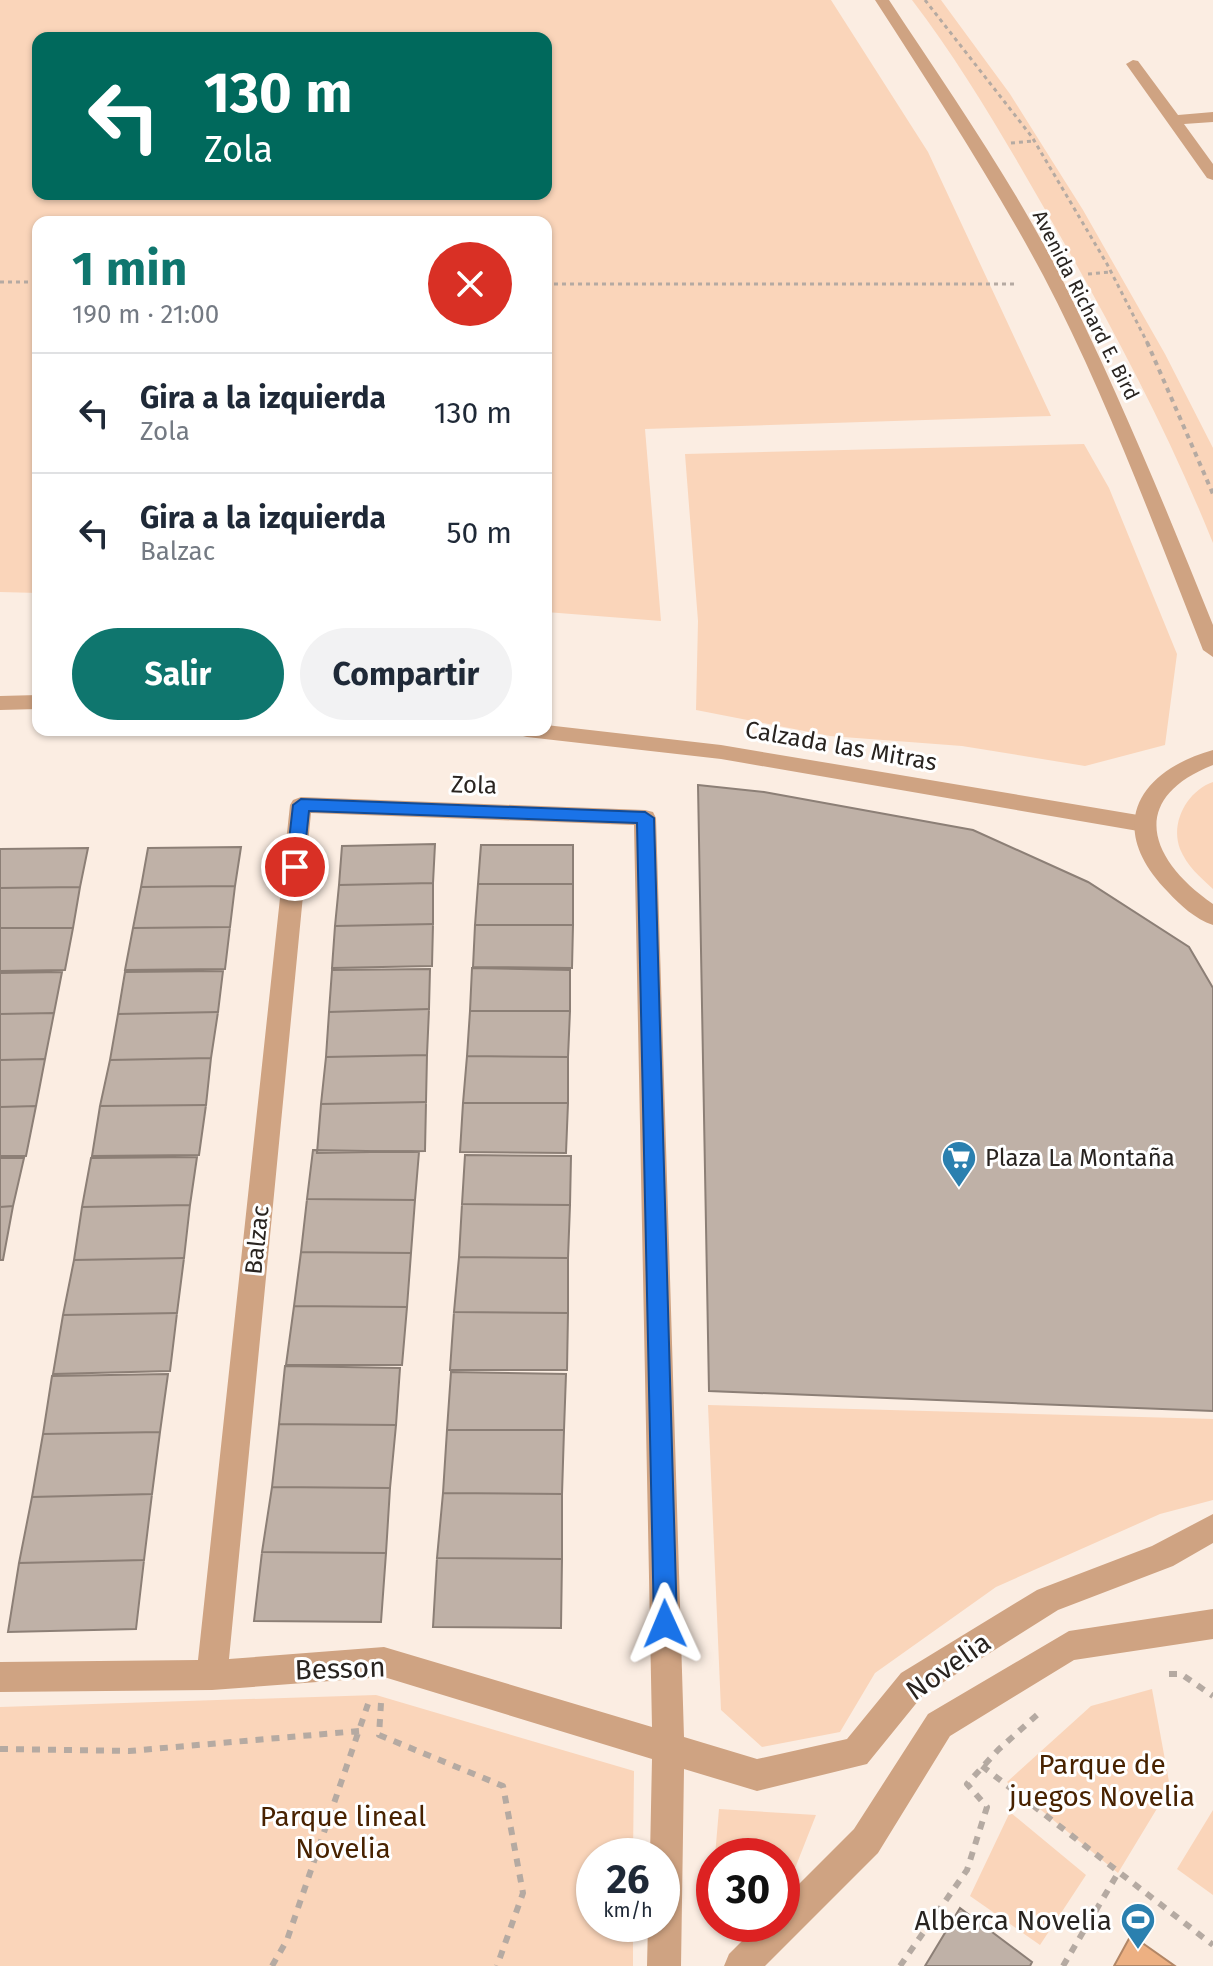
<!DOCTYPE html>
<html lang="es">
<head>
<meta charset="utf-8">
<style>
	body { margin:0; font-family:"Fira Sans",sans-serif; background:#f2f2f3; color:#1f2937; height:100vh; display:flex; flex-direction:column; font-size:30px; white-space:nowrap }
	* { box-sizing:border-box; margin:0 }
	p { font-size:26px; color:#747a83 }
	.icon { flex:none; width:44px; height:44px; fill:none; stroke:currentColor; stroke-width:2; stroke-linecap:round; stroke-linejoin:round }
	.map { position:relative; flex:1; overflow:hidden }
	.panel { position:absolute; left:32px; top:216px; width:520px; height:520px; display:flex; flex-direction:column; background:#fff; border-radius:16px; box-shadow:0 2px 6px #0004 }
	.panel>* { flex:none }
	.hud { position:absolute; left:32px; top:32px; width:520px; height:168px; border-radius:16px; box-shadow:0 2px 6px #0004; background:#00695c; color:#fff; overflow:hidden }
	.speed { position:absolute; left:576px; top:1838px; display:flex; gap:16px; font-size:40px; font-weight:700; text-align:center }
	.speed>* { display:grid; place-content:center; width:104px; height:104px; border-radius:50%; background:#fff; box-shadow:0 2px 6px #0004; line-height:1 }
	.speed small { font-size:20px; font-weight:400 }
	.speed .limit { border:12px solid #d22; background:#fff; color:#111 }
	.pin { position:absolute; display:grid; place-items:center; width:68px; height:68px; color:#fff; margin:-34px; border:4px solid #fff; border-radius:50%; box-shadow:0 2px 8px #0007 }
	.me { position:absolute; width:88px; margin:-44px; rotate:359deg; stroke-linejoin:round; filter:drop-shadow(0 0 6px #0008) }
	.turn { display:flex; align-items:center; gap:28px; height:168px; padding:0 40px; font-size:36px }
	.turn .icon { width:104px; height:104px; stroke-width:2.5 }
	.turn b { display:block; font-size:56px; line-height:68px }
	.round { display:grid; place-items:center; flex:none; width:84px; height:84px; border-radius:42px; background:#f2f2f3 }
	.overview { display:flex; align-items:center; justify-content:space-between; height:136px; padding:0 40px }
	h1 { font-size:48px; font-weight:700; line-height:60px; color:#0f766e }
	.cta { display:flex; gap:16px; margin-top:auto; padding:16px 40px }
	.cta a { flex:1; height:92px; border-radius:48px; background:#0f766e; color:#fff; font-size:32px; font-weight:700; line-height:92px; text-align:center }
	.cta a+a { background:#f2f2f3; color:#1f2937 }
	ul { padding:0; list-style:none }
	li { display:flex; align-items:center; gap:24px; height:120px; padding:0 40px; border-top:2px solid #e0e1e3 }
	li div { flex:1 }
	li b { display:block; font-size:30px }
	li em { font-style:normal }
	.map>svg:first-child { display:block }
	.green { fill:#fad5ba; fill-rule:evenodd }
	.water { fill:#edb082; stroke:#b28665; stroke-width:2 }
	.building { fill:#bfb1a7; stroke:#8c7f76; stroke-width:2 }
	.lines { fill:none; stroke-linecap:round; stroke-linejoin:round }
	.path-far2 { stroke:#b5aaa2; stroke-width:3; stroke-dasharray:4 4; stroke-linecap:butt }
	.path-far1 { stroke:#b5aaa2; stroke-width:4; stroke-dasharray:5 5; stroke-linecap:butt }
	.path { stroke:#b5aaa2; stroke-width:6; stroke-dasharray:8 8; stroke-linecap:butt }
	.minor { fill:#cfa382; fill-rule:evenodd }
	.tertiary { fill:#cfa382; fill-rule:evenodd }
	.route { fill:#1a73e8; stroke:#114b97; stroke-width:2 }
	.labels { text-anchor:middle; stroke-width:6; stroke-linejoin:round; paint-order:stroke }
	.far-street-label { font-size:20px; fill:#292420; stroke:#fff }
	.street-label { font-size:24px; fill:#292420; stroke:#fff }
	.poi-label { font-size:24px; fill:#292420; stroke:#fff; text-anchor:start }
	.near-street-label { font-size:28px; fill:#292420; stroke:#fff }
	.near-park-label { font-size:28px; fill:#482200; stroke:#fff }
	.near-poi-label { font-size:28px; fill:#292420; stroke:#fff; text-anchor:end }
</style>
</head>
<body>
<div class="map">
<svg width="1213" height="1966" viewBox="0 0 1213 1966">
	<rect width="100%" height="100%" fill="#fbede2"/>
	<path class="green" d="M0 0H831L928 152 1051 416 645 429 661 621 546 612V222H38V593L0 592ZM38 38H546V194H38Z
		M912 0H941L1010 94 1083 210 1165 354 1213 448V543C1166 426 1106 315 1043 206 1003 136 961 64 912 0Z
		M1084 444 1109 488 1177 654 1165 745 1085 766 962 746 830 736 696 710 698 621 685 454Z
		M1213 782V889C1200 877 1187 866 1180 849 1170 823 1187 791 1213 782Z
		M708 1405 1213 1419V1500L1160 1514 996 1587 875 1673 840 1732 762 1747 721 1710Z
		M1152 1689 1170 1787 1118 1873 1007 1782 1091 1706Z
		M376 1695 634 1771 633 1856H594V1924H633V1966H0V1707Z
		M719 1809 816 1815 790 1881 782 1888V1856H715Z
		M1213 1810V1895L1177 1869Z
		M1010 1812 1086 1875 1040 1945 970 1896Z"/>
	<path class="water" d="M1131 1935 1175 1966H1114Z"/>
	<path class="building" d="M698 785 764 792 973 830 1088 882 1189 947 1213 988V1411L709 1391Z
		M435 844 433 883 339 885 342 846Z
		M481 845H573V884H478Z
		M241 847 235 886 141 887 148 848Z
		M88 848 80 887 0 888V849Z
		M433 883V924L335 926 339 885Z
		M478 884H573V925H475Z
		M235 886 230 927 133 928 141 887Z
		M80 887 73 928H0V888Z
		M433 924 432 966 332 968 335 926Z
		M475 925H573L572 968 473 967Z
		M230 927 225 969 125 970 133 928Z
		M0 928H73L65 970 0 971Z
		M472 968 570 970V1011H470Z
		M430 969 429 1009 329 1012 332 970Z
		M223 971 218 1012 118 1014 125 972Z
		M62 972 54 1013 0 1014V973Z
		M429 1009 427 1055 326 1057 329 1012Z
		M470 1011H570L568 1057 467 1056Z
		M218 1012 211 1058 110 1060 118 1014Z
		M54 1013 45 1059 0 1060V1014Z
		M427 1055 426 1102 321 1104 326 1057Z
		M467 1056 568 1057V1103H463Z
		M211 1058 206 1105 100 1106 110 1060Z
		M45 1059 36 1106 0 1107V1060Z
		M426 1102 425 1151 317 1153 321 1104Z
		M463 1103H568L566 1153 460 1152Z
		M206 1105 199 1155 92 1156 100 1106Z
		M36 1106 26 1156H0V1107Z
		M313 1150 419 1152 415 1200 307 1199Z
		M465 1155 571 1156 570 1205 462 1204Z
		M197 1157 190 1205 82 1207 91 1158Z
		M0 1158H24L13 1206 0 1207Z
		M307 1199 415 1200 411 1253 301 1252Z
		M462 1204 570 1205 568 1258 459 1257Z
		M190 1205 184 1258 74 1260 82 1207Z
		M13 1206 3 1260H0V1207Z
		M301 1252 411 1253 407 1307 294 1306Z
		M459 1257 568 1258V1313L454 1312Z
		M184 1258 177 1313 63 1315 74 1260Z
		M294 1306 407 1307 402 1365H286Z
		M454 1312 568 1313 567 1370H450Z
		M177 1313 170 1371 53 1374 63 1315Z
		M285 1366 400 1368 396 1425 279 1424Z
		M451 1372 566 1374 564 1430H447Z
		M168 1374 160 1432 43 1434 52 1376Z
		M279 1424 396 1425 390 1488 272 1487Z
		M447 1430H564L562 1494 443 1493Z
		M160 1432 152 1494 32 1497 43 1434Z
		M272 1487 390 1488 386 1553 262 1552Z
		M443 1493 562 1494V1559L437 1558Z
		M152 1494 144 1560 19 1563 32 1497Z
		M262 1552 386 1553 381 1622 254 1621Z
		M437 1558 562 1559 561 1628 433 1627Z
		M144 1560 136 1629 8 1632 19 1563Z
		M960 1908 1032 1962 1030 1966H925Z"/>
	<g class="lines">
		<path class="path-far2" d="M925 0 1032 137 1107 264 1148 344
			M1011 143 1034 141
			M1088 274 1111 272
			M0 282H38
			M546 284H1018"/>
		<path class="path-far1" d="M1147 342 1213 494"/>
		<path class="path" d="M1169 1674H1181L1213 1696
			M381 1703 379 1735 503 1786 523 1893 497 1966
			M0 1749 129 1751 359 1731
			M982 1766 1213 1945
			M272 1966 287 1940 368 1704
			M900 1966 967 1870 987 1807 967 1784 998 1750 1038 1714
			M1063 1966 1118 1873"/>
		<path class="minor" d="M1133 60 1138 61 1178 115 1213 112V122L1184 124 1213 164V180L1207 178 1126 64Z
			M38 695V709L0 710V696Z
			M546 725 721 745 1144 816 1152 818 1155 824 1152 830 1144 832 721 759 527 737 519 735 516 730H546Z
			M301 797 645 810 653 812 656 818 684 1737 757 1759 847 1739 901 1673 1037 1590 1152 1546 1213 1514V1543L1173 1566 1058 1610 923 1695 867 1764 757 1791 684 1769 681 1966H647L648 1924H662V1856H650L652 1759 384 1677 212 1690 0 1692V1662L198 1660 290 805 293 800ZM311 813 634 825 652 1727 384 1647 229 1659Z
			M1213 1609V1639L1074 1660 950 1736 878 1853 765 1966H724L729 1954 759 1924H782V1901L854 1829 928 1714 1069 1631Z"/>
		<path class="tertiary" d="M875 0H889C949 91 1013 182 1062 279 1118 392 1166 508 1213 625V657L1203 650C1153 524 1106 395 1043 275 992 180 933 90 875 0Z
			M1213 750V765C1127 799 1149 860 1213 904V925C1195 919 1180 905 1168 892 1106 829 1135 772 1213 750Z"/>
	</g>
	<path class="route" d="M301 799 645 812 654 818 677 1624 673 1631 665 1635 657 1631 654 1624 637 823 309 811 303 867 295 873 286 867 293 805Z"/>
	<defs>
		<symbol id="supermarket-pin" viewBox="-11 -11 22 30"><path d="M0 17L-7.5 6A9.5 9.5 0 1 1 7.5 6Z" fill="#2b80af" stroke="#fff"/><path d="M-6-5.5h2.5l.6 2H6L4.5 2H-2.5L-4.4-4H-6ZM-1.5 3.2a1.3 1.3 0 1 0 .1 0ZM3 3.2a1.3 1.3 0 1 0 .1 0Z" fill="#fff"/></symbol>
		<symbol id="stadium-pin" viewBox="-11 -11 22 30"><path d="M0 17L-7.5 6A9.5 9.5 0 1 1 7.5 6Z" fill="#2b80af" stroke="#fff"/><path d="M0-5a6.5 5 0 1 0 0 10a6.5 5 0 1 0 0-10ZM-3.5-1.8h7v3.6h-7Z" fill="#fff"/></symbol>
	</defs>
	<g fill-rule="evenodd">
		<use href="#supermarket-pin" x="939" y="1138" width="40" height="54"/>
		<use href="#stadium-pin" x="1118" y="1900" width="40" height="54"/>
	</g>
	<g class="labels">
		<g class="far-street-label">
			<text transform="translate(1086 305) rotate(63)" y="7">Avenida Richard E. Bird</text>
		</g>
		<g class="street-label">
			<text transform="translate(841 746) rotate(10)" y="8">Calzada las Mitras</text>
			<text transform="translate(474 785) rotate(2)" y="8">Zola</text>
			<text transform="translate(257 1240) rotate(-84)" y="8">Balzac</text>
		</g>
		<g class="poi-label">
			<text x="985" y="1166">Plaza La Montaña</text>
		</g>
		<g class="near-street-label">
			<text transform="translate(948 1666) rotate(-35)" y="10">Novelia</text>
			<text transform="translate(340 1668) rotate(-2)" y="10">Besson</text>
		</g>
		<g class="near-park-label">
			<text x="1102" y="1774">Parque de<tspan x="1102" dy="32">juegos Novelia</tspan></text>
			<text x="343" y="1826">Parque lineal<tspan x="343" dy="32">Novelia</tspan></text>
		</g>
		<g class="near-poi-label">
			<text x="1112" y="1930">Alberca Novelia</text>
		</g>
	</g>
</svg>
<div class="speed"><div>26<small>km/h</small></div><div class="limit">30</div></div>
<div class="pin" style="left:295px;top:867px;background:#d93025"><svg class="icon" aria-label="arrive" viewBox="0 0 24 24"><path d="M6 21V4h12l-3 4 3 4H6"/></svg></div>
<svg class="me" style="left:665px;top:1624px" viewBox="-20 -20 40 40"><path d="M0-17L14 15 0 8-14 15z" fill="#1a73e8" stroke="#fff" stroke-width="4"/></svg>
<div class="hud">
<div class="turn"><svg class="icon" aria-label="left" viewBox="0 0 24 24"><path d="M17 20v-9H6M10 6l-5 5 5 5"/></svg><div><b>130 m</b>Zola</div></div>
</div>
<section class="panel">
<div class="overview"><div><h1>1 min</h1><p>190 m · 21:00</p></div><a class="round" style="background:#d93025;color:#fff"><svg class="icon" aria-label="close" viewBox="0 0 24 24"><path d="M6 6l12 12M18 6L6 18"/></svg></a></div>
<ul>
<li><svg class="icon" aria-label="left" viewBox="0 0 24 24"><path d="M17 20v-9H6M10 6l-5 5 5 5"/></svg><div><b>Gira a la izquierda</b><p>Zola</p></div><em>130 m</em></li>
<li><svg class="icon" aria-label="left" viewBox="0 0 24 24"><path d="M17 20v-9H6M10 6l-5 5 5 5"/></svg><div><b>Gira a la izquierda</b><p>Balzac</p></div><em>50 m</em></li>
</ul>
<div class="cta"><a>Salir</a><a>Compartir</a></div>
</section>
</div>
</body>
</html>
